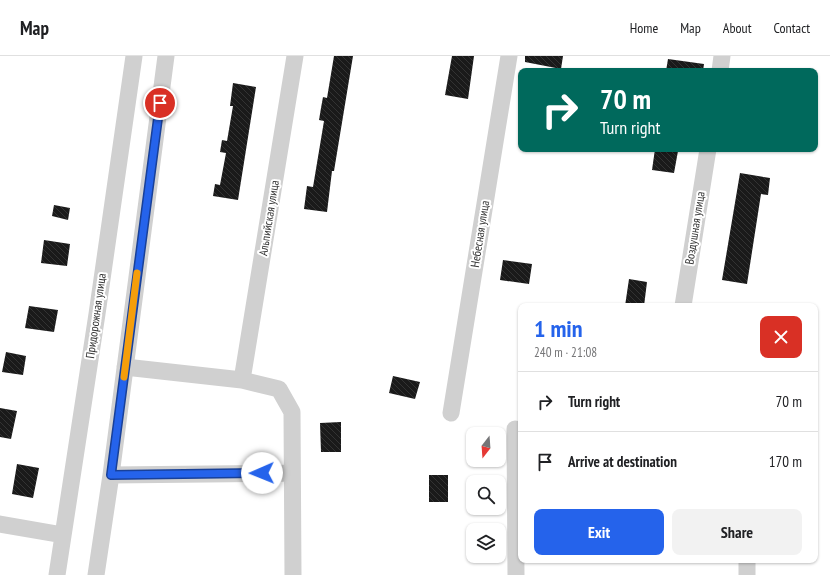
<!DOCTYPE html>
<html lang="en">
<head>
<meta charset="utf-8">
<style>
	body { margin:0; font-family:"PT Sans Narrow",sans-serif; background:#f2f2f2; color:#202124; height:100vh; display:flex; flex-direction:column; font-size:15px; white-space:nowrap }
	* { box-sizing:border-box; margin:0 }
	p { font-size:13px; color:#757577 }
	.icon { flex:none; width:22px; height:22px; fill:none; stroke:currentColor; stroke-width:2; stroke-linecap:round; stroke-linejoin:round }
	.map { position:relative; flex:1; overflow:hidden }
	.sheet { position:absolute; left:518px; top:247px; width:300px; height:260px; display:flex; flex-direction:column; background:#fff; border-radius:8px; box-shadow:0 1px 3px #0004 }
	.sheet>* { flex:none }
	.banner { position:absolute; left:518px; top:12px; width:300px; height:84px; border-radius:8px; box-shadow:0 1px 3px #0004; background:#00695c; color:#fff; overflow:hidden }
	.needle { width:26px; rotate:197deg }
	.controls { position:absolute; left:466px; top:371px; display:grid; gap:8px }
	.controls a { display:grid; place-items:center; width:40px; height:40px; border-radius:8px; background:#fff; box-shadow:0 1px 3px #0004; font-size:20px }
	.pin { position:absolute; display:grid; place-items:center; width:34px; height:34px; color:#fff; margin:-17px; border:2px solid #fff; border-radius:50%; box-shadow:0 1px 4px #0007 }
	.me { position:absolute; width:44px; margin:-22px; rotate:269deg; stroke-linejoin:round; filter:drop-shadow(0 0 3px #0008) }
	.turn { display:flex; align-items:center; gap:14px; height:84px; padding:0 16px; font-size:18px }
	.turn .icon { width:52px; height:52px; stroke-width:2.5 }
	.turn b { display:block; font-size:28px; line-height:34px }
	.round { display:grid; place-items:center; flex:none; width:42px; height:42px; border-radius:8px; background:#f2f2f2 }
	.overview { display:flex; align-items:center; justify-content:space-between; height:68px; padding:0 16px }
	h1 { font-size:24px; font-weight:700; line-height:30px; color:#2563eb }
	.cta { display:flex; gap:8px; margin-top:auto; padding:8px 16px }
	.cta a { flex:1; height:46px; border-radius:8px; background:#2563eb; color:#fff; font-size:16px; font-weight:700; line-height:46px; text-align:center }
	.cta a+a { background:#f2f2f2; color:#202124 }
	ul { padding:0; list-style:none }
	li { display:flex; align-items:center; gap:12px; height:60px; padding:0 16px; border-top:1px solid #e0e0e0 }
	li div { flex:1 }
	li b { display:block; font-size:15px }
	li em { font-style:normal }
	header { display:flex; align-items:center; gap:24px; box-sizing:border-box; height:56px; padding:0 20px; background:#fff; border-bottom:1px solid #e0e0e0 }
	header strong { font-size:19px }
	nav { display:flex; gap:22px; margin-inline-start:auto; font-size:14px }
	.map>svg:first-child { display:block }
	.building { fill:url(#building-back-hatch) }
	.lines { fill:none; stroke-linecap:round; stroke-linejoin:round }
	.street { stroke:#d0d0d0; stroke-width:17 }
	.route-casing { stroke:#184099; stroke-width:10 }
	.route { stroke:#2563eb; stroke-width:7 }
	.slow { stroke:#f59e0b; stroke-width:7 }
	.labels { text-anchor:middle; stroke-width:4; stroke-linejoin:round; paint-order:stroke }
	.street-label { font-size:12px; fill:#333; stroke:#fff }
</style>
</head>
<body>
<header>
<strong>Map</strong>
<nav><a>Home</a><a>Map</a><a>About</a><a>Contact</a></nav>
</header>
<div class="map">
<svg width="830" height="519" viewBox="0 0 830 519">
	<defs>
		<pattern id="building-back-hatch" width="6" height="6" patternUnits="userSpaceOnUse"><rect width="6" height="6" fill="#1a1a1a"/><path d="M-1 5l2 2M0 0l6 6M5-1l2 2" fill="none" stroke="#333"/></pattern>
	</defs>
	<rect width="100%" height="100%" fill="#fff"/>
	<path class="building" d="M334 0H353L334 115H332L327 156 304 153 307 130 313 131 324 65 319 64 321 52 323 41 327 42Z
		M452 0H474L468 43 445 39Z
		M525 0H563L561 13 525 6Z
		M668 3 704 8 703 15H666Z
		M233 27 256 31 238 144 213 140 215 128 220 129 226 97 220 96 222 84 227 85 233 50H230Z
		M655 93 678 95 674 117 652 114Z
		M740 117 770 122 768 139 761 138 747 228 722 224Z
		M54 149 70 152 68 164 52 160Z
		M44 184 70 188 67 210 41 207Z
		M503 204 532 208 529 228 500 224Z
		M629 223 647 226 644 250H625Z
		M29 250 58 254 54 276 25 272Z
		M6 296 26 300 23 319 2 316Z
		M393 320 420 326 415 343 389 337Z
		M0 352 17 355 11 383 0 381Z
		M341 366V396H321L320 367Z
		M17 408 39 412 33 442 12 438Z
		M429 419H448V446H429Z"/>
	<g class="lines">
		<path class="street" d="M720 15 722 0
			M683 250 708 93
			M125 311 242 324 279 333 292 356 293 519
			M242 324 295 0
			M451 357 509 0
			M515 373 516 519
			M111 419 292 417
			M0 468 63 479
			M747 504V519
			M57 519 97 258 134 0
			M96 519 111 419 166 0"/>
	</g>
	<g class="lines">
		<defs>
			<path id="route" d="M160 47 111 419 262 417"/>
		</defs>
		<use href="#route" class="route-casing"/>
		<use href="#route" class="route"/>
		<path class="slow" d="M124 321 137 217"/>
	</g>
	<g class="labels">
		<g class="street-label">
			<text transform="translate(269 162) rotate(-81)" y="4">Альпийская улица</text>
			<text transform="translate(695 172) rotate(-81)" y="4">Воздушная улица</text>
			<text transform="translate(480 178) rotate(-81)" y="4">Небесная улица</text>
			<text transform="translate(96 260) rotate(-82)" y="4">Придорожная улица</text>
		</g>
	</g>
</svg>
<div class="controls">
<a><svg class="needle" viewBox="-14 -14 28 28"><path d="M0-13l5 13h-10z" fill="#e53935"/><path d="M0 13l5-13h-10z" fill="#757577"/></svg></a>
<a><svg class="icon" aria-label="search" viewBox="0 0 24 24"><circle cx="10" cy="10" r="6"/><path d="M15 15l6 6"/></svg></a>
<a><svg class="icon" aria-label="layers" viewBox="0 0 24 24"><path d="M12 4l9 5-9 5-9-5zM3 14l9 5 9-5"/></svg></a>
</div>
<div class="pin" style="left:160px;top:47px;background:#d93025"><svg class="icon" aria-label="arrive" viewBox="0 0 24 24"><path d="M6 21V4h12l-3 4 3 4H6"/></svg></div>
<svg class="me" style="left:262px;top:417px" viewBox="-20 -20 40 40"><circle r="19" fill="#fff"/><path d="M0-13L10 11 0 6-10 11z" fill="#2563eb"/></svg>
<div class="banner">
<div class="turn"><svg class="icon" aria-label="right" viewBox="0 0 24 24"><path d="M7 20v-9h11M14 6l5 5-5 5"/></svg><div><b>70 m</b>Turn right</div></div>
</div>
<section class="sheet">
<div class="overview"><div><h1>1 min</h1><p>240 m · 21:08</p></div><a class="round" style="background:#d93025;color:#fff"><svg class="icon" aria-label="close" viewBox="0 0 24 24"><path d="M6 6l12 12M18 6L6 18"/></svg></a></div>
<ul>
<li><svg class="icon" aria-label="right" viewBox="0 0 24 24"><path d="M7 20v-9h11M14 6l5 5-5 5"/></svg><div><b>Turn right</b></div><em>70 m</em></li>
<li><svg class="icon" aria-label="arrive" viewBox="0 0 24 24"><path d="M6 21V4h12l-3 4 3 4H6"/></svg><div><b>Arrive at destination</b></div><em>170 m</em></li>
</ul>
<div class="cta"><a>Exit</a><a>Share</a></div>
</section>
</div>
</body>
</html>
